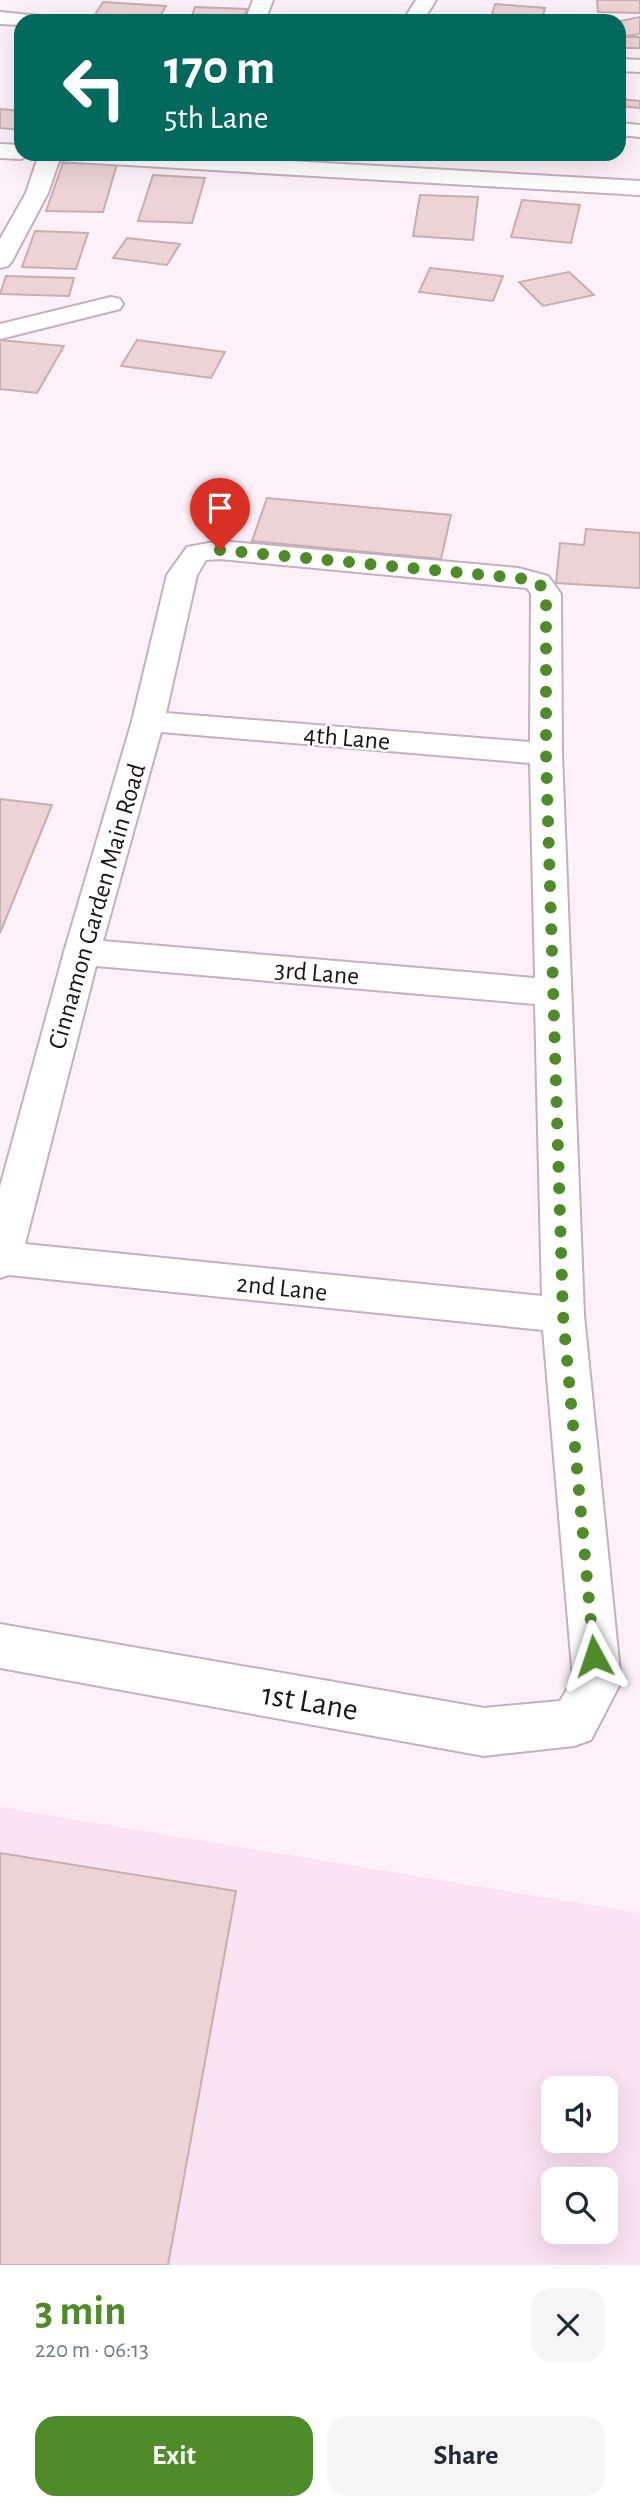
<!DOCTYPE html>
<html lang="en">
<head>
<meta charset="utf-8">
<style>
	body { margin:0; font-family:"Alegreya Sans",sans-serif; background:#f6f6f7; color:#1f2937; height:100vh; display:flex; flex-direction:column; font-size:26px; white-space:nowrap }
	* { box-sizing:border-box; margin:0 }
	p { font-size:23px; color:#747a83 }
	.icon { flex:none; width:38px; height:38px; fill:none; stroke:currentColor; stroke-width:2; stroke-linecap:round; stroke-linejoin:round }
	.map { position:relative; height:2265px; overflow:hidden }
	.side { display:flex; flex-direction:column; background:#fff; flex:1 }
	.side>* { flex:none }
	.banner { position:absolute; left:14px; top:14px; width:612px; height:147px; border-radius:21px; box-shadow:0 7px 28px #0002; background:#00695c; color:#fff; overflow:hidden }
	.controls { position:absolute; left:541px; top:2076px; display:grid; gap:14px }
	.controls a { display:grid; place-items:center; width:77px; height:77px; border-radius:14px; background:#fff; box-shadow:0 7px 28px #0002; font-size:35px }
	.pin { position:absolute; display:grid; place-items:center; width:60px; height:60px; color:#fff; margin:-72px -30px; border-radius:50% 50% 50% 0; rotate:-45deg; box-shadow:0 0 7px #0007 }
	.pin .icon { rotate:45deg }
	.me { position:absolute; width:77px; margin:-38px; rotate:355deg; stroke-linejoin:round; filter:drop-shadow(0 0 5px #0008) }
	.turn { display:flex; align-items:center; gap:24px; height:147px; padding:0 35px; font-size:32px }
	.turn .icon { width:91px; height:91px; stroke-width:2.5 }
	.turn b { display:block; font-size:49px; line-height:60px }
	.round { display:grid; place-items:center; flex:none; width:74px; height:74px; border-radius:21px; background:#f6f6f7 }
	.summary { display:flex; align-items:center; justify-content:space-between; height:119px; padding:0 35px }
	h1 { font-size:42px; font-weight:700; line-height:52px; color:#4f8b29 }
	.action { display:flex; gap:14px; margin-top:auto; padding:14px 35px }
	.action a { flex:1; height:80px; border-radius:21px; background:#4f8b29; color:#fff; font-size:28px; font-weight:700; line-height:80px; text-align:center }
	.action a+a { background:#f6f6f7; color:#1f2937 }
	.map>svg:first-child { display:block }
	.built { fill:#fbe4f2; fill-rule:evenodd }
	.building { fill:#edd3d5; stroke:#c7aeb0; stroke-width:2 }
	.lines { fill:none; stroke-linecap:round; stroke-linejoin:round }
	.minor-casing { stroke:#c5b0bd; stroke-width:4 }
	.minor { fill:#fff; fill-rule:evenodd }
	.route { stroke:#4f8b29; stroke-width:12; stroke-dasharray:0 21.6 }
	.labels { text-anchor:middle; stroke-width:5; stroke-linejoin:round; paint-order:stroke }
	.street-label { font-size:26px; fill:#1c151a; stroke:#fff }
	.near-street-label { font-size:32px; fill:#1c151a; stroke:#fff }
</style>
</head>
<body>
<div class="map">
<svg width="640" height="2265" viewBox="0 0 640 2265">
	<rect width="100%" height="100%" fill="#fef1f9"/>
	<path class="built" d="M0 1807 640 1913V2265H0ZM553 2088H606V2140H553ZM553 2179H606V2231H553Z"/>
	<path class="building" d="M597 0H640V13L598 12Z
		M103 2 166 6 158 20 94 16Z
		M495 4 545 8 542 21H490Z
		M195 7 247 9 243 21H190Z
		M640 17V34L627 36 620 31V21Z
		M620 37H640V48H620Z
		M620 99 640 101V108L620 106Z
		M0 109 21 111V130L0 128Z
		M445 154H481L482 160 446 159Z
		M63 163 117 164 103 212 46 211Z
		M153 175 205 178 192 223 138 221Z
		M420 195 478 197 473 240 413 236Z
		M522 200 580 205 571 243 511 237Z
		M35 231 88 233 76 269 22 267Z
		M127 238 180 244 167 265 113 258Z
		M430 268 503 276 493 301 419 292Z
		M569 272 594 295 543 306 519 282Z
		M6 276 74 278 69 296 0 294Z
		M0 340 64 346 37 393 0 389Z
		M137 340 225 352 211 378 121 366Z
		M267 498 451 515 441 559 252 541Z
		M586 529 640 533V588L556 583 560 543 584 545Z
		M0 799 52 805 0 933Z
		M0 1853 236 1891 168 2265H0Z"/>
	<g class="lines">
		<defs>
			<path id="minor" d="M253 0H273L265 21H245Z
				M416 0H436L423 21H403Z
				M0 12 50 17 53 21H21V25L0 24Z
				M620 59 640 60V72L620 71Z
				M620 123 640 125V137L620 135Z
				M0 144 21 145V154H31L21 159 0 158Z
				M39 154H166L640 181V195L59 161 48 193 12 261 8 266 0 268V239L26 193Z
				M111 297 120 299 123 304 120 309 0 339V324Z
				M220 541 518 568 548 576 561 594 562 754 584 1315 621 1682 591 1740 574 1746 484 1756 0 1668V1624L484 1708 560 1701 573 1679 543 1330 9 1275 0 1278V1187L64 952 132 721 167 575 187 547ZM220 559 527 588 531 594 530 742 166 713 197 575 206 560ZM161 732 530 763 535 978 103 941ZM96 966 535 1004 542 1296 25 1244Z"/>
		</defs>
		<use href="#minor" class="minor-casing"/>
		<use href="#minor" class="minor"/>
	</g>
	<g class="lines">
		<path class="route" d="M220 550 518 578 538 582 546 593V754L563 1315 594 1656"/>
	</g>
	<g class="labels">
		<g class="street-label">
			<text transform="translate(347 737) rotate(5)" y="9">4th Lane</text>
			<text transform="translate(96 906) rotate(-74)" y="9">Cinnamon Garden Main Road</text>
			<text transform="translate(317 972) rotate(5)" y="9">3rd Lane</text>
			<text transform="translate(282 1287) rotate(6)" y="9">2nd Lane</text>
		</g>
		<g class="near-street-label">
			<text transform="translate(310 1701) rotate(10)" y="11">1st Lane</text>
		</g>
	</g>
</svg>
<div class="controls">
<a><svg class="icon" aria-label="sound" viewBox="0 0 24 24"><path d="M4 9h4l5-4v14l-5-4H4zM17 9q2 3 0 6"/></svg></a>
<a><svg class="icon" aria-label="search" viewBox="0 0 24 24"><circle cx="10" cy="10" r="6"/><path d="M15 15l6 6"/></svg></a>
</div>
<div class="pin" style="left:220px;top:550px;background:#d93025"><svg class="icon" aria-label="arrive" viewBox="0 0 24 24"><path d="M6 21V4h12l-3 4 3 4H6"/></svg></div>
<svg class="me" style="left:594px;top:1656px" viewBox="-20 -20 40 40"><path d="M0-17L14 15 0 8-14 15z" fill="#4f8b29" stroke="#fff" stroke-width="4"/></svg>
<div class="banner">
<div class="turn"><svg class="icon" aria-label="left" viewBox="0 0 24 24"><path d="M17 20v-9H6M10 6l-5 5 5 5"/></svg><div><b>170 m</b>5th Lane</div></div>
</div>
</div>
<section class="side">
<div class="summary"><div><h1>3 min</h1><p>220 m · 06:13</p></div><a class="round"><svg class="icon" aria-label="close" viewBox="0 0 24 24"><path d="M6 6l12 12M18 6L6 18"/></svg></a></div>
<div class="action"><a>Exit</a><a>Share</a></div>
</section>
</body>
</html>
